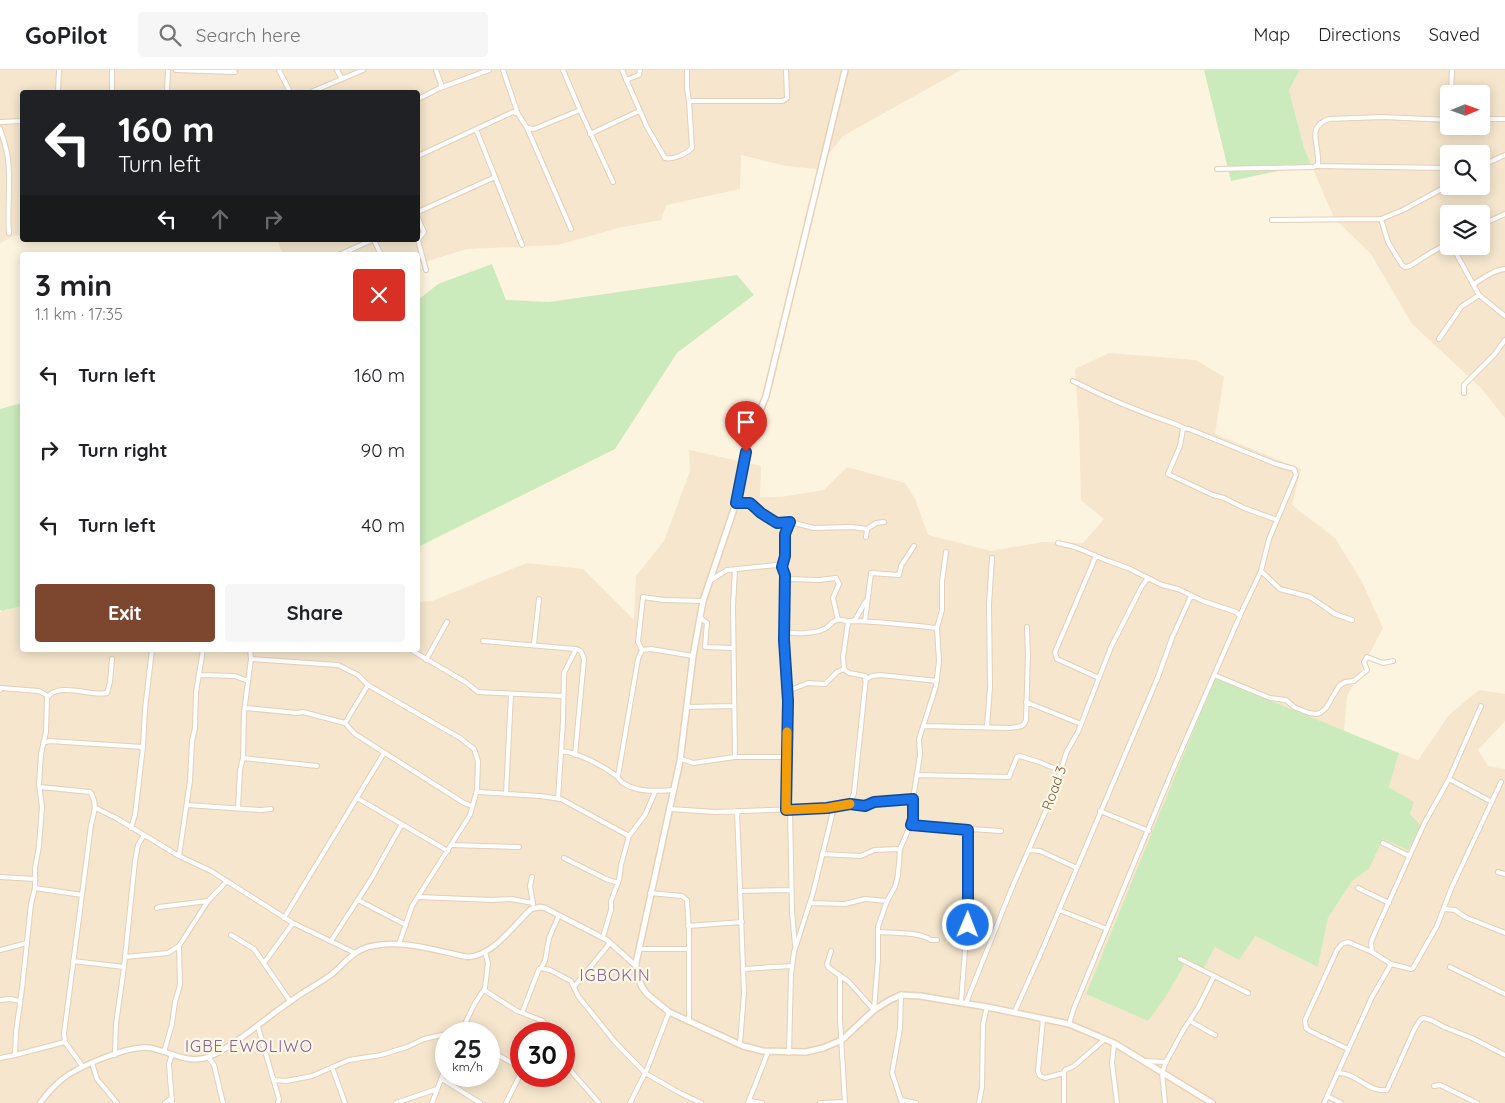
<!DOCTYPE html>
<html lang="en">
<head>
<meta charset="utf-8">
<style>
	body { margin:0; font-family:Quicksand,sans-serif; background:#f6f6f6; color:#202124; height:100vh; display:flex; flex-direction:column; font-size:19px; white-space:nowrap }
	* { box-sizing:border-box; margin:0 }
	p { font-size:16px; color:#757577 }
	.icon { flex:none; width:28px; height:28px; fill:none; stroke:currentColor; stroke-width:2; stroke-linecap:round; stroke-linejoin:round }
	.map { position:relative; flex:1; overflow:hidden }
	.side { position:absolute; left:20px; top:182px; width:400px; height:400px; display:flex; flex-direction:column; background:#fff; border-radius:5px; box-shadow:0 2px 12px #0003 }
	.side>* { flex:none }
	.hud { position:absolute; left:20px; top:20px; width:400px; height:152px; border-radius:5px; box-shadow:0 2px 12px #0003; background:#202124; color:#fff; overflow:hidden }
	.needle { width:32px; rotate:89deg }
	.fabs { position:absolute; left:1440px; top:15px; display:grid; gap:10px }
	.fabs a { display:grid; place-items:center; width:50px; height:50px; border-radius:5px; background:#fff; box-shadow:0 2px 12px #0003; font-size:25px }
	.speed { position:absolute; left:435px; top:952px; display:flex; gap:10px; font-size:25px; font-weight:700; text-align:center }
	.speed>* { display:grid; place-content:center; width:65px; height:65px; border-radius:50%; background:#fff; box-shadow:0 2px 12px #0003; line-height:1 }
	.speed small { font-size:12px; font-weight:400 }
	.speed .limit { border:8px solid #d22; background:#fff; color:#111 }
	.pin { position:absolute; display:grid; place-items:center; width:42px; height:42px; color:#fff; margin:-51px -21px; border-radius:50% 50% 50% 0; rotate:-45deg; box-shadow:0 0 5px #0007 }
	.pin .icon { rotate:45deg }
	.me { position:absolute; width:55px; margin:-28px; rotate:1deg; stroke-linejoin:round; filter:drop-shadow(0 0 4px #0008) }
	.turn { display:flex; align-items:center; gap:18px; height:105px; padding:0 15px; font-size:22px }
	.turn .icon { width:65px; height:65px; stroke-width:2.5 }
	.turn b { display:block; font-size:35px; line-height:42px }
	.lanes { display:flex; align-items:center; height:48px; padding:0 15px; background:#0003; justify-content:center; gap:25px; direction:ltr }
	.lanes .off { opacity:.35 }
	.round { display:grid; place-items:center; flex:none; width:52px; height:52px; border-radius:5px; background:#f6f6f6 }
	.summary { display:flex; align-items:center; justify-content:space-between; height:85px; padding:0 15px }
	h1 { font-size:30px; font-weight:800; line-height:38px }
	.primary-button { display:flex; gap:10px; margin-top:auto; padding:10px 15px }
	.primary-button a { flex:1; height:58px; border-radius:5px; background:#7d462f; color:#fff; font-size:20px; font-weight:800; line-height:58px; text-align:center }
	.primary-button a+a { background:#f6f6f6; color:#202124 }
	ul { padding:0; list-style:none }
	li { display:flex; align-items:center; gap:15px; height:75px; padding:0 15px }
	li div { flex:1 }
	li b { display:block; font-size:19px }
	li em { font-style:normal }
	header { display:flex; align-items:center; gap:30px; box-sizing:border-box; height:70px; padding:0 25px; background:#fff; border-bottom:1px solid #e0e0e0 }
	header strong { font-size:24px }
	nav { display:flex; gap:28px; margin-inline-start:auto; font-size:18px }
	.search { width:350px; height:45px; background:#f6f6f6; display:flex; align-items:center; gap:12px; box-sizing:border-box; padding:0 18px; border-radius:5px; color:#757577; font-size:19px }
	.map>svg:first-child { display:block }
	.residential { fill:#f5e6cd; fill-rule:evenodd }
	.green { fill:#ccebbd }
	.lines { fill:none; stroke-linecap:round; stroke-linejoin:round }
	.minor-casing { stroke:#e1d0bb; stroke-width:6 }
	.tertiary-casing { stroke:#e1d0bb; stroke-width:7 }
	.secondary-casing { stroke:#e7d2b8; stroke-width:8 }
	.minor { stroke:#fff; stroke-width:4 }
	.tertiary { stroke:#fff; stroke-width:4.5 }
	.secondary { stroke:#fff; stroke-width:5 }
	.route-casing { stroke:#114b97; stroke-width:12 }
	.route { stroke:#1a73e8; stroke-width:9 }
	.slow { stroke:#f59e0b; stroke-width:9 }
	.labels { text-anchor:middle; stroke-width:4.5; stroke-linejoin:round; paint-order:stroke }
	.street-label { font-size:14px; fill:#745a46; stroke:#fff7e6 }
	.quarter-label { font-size:16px; letter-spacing:1px; fill:#8a6198; stroke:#fff7e6 }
</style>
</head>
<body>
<header>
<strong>GoPilot</strong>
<div class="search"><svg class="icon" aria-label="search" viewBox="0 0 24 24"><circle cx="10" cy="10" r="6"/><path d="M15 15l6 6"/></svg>Search here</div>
<nav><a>Map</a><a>Directions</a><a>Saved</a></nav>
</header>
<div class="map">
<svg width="1505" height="1033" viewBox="0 0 1505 1033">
	<rect width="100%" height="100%" fill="#fdf4df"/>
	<path class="residential" d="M0 0H961L843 66 817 99 786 96 741 85 740 119 666 135 661 150 622 157 558 175 467 179 418 194V185H283L277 170H418V22H22V165H16L0 173Z
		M1300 0H1505V348L1481 318 1412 254 1371 184 1334 148 1304 78 1289 20ZM1449 24H1481V56H1449ZM1449 84H1481V116H1449ZM1449 144H1481V176H1449Z
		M1109 283 1196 290 1224 307 1215 364 1301 399 1292 435 1335 468 1361 510 1383 558 1347 626 1344 661 1216 609 1086 924 1148 951 1165 928 1186 892 1215 877 1255 866 1318 897 1328 848 1352 811 1369 799 1383 769 1410 744 1414 732 1389 717 1399 683 1418 690 1449 645 1479 620 1505 624V651L1478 680 1488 696 1505 699V1033H0V542L22 536V580H418V532L432 531 527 493 583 499 634 550 636 506 664 471 690 401 689 380 761 396 760 427H781L824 420 847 397 905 413 915 429 928 465 991 481 1043 472 1083 473 1104 449 1081 430 1079 355 1075 299ZM446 964H489V1006H446ZM521 964H564V1006H521Z"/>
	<path class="green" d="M1204 0H1300L1289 20 1304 78 1311 94 1231 111Z
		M492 194 506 230 549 232 737 205 754 225 677 283 615 379 418 477V230L438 214Z
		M22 333V536L2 541 0 540V339Z
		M1215 608 1399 683 1389 717 1414 732 1410 744 1421 756 1408 780 1383 769 1369 799 1352 811 1328 848 1318 897 1255 866 1239 890 1215 877 1203 899 1186 892 1165 928 1148 951 1086 924Z"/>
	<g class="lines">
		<defs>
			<path id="minor" d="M112 0V22
				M176 0 235 2
				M279 0 290 22
				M337 0 342 9
				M503 0 518 44
				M622 0 647 57 665 88C673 90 686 84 692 78L689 31H783L787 28 786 0
				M687 0V18L689 31
				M626 10 639 5 640 0
				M440 18 489 0
				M58 22 59 0
				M167 22 168 0
				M311 22 363 0
				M1451 24 1452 0
				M418 29 440 18 441 14 436 0
				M580 40 613 112
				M1481 49H1505
				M0 52 22 51
				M527 58 571 159
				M0 59C3 68 7 79 8 89 11 114 7 139 9 163
				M476 59 522 175
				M590 64 639 41
				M418 86 513 42 518 44 527 58 534 59 580 40 563 0
				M1316 96 1449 98
				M1481 96 1505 85
				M1217 99 1314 97 1318 94C1320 75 1305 57 1329 49L1382 47 1449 50
				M418 142 495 107
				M418 148 424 162 418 170 426 200
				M1381 149 1388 172 1402 195 1405 197 1410 196 1432 182 1449 173
				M1272 150 1381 149 1403 140 1449 115
				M1481 155 1505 144
				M374 170 381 185
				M1452 176 1479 225 1505 246
				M339 185 372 170
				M1474 214C1483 208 1494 200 1505 199
				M1439 269 1461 237 1479 225
				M1464 323V315L1494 285 1505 270
				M1183 359 1180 376 1168 404 1213 425 1224 428 1244 438 1277 450
				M736 433H750L761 443 778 453 790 452 814 458 852 457 867 459 876 453 884 452
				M866 467 867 459
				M1058 473 1075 477 1108 491 1128 498 1162 515 1178 519 1203 531 1236 542 1240 546
				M1096 486 1055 582 1057 589 1099 608
				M782 497C786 481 784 468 790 452
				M1261 501 1280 519 1310 527 1335 544 1352 550
				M711 510 727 500 776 495 782 497 788 509 819 510 836 508 839 514 833 528 838 550
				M701 548 707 553 705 577 733 578
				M854 550C857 549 862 536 866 531
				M865 551 871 503 899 505 901 496 914 476
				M785 562V505
				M483 571 576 579 581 581 584 589 575 685
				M534 574 539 529
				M411 580 467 613 478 622 563 626
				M642 580 638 572 643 527 664 530 703 531
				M251 589 338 595 358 605 368 615 460 668 474 679 478 691 477 720 470 745 412 836 399 874
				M426 590 447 552
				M199 605 235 606 248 611
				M1214 605 1270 628 1286 630 1294 637 1309 643 1316 644 1320 643 1326 638 1339 616 1345 612 1354 611 1367 600 1364 592 1367 587 1383 593 1393 591
				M865 610 872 606 881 605 937 611
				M0 620 1 618 39 621 48 626
				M788 621 808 613 825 614 837 602 844 599
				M1026 632 1081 654
				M687 637 733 636
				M245 638 297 643 303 642 345 653 355 664 464 733 472 736
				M345 653 368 615
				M923 656 1010 658C1018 656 1023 659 1026 650L1028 584 1027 557
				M987 657 990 617 989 534 992 488
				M44 673 49 671 143 677
				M561 681C577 682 603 696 615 705 619 707 619 711 623 713 638 723 657 721 673 720
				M735 687 733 536 735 499
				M243 688 317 696
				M681 689 693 693 735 687H782L786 689
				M917 705 1009 707 1017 687 1020 686 1039 692 1061 701
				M618 706 638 589 642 580 651 579 693 586
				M1449 709 1492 732
				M40 717 90 722C98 733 94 743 91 755L64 964 65 972 83 997
				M479 722 540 726 561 729 629 766
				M506 724 511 624
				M357 728 448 781
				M558 729 563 651 564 603 576 579
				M850 734 865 736 874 732 913 729
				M187 735 261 740 271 739
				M96 738 116 748 179 786 211 801 293 853 355 883
				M238 738 240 700 243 688 244 642 251 589 250 580
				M670 739 715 742 827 738 850 734 854 723 866 608 865 606 849 603 844 599 843 587 848 552
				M786 740 788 631 785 562C797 564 816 564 826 558 830 555 833 550 838 550 842 549 846 552 849 551 878 551 908 555 937 558
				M790 740 792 842 795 875
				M737 741 744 923 740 974
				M1100 741 1149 761
				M911 755 1001 761
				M131 758 135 745 143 677 145 639 152 580
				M1383 773 1409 786
				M452 775 519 777
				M1029 780 1040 781 1077 798
				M822 784 861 786 874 780 900 779
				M179 786 190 711 192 671 195 658 196 622 203 580
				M564 788 606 809 618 813
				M1498 802 1505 804
				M0 807 35 809
				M532 807 530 816 533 834
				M35 818 82 825
				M1358 818 1389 833
				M740 821 791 820
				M650 823 682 826 687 830 689 862V950
				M419 827 492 830 511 829 533 833
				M358 830 406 855
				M810 833 845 834 865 829 887 831
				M157 838 159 837 208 831
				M1444 839 1455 840 1465 847 1505 863
				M1059 840 1107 859
				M284 848 384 683
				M688 856 742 852
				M878 862C892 863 920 862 931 870H937
				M231 865 254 879 290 931
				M603 867 611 840V831L619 810 621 795 629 766 645 745 655 722
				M331 871 370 811 402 754
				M639 879H688
				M0 880 27 873
				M831 881 827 894 828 897 849 912 874 940
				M1372 882 1371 873 1373 867 1424 754 1449 709 1481 636
				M125 887 168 883 179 876
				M1180 889 1248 923
				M73 891 124 897
				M264 893 293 853
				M1450 897 1505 924
				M541 898 545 891 549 868 559 845
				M743 899 792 896
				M840 905V949L845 1033
				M574 917 610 873
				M484 920 517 941 543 951 545 955 543 964
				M901 925 900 959 892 1003 902 1033
				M0 930 10 929 20 931
				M961 932 967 855 968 760
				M966 933 1011 820 1051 729 1067 681 1078 662 1111 577 1142 516 1148 508
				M874 940 878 889V857L887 831 895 817 898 805 900 779 913 749V729L920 685 919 669 936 616 939 591 937 558 942 540V511L946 482
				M522 943 539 899 541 898 550 900 571 911 578 926 615 972 645 1003 680 1023 701 1033
				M1014 943 1040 885 1158 607 1172 568 1191 526
				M1043 949 1038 1001 1040 1006 1045 1008 1064 1003 1065 1000 1074 996 1105 969
				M1190 951 1215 965
				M1069 954 1074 938 1171 704 1242 541 1261 501 1269 469 1296 405 1294 399 1276 394 1189 359C1183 359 1181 356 1175 354 1140 342 1106 328 1073 311
				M258 957 279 1029 278 1033
				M450 964 462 961
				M460 964 475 933 485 918 488 893 485 882
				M65 972 15 985 16 962 22 919 31 834 35 818V798L39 776 42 737 39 714 41 684 46 662 47 628C58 611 92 627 107 623L110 612 112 589
				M1114 973 1112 993 1117 1033
				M1348 979 1310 961 1306 958 1305 950 1337 880 1342 874 1348 872 1372 882 1391 894 1411 899 1413 898 1437 856 1451 819 1501 712
				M489 980 521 998
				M164 982 172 954 175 932 180 915 179 876 208 831 227 811
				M789 983 791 904 794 882 813 823 834 737
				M172 984 169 994 172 1033
				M115 985 116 954 124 897 135 791 138 775 144 765
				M208 987 214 995 223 1033
				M0 988 15 985
				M1145 991 1166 992
				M92 993 97 1009 117 1033
				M564 993 599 1033
				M332 997 345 1033
				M1064 1003V1033
				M1337 1003C1355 1002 1369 1023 1387 1020L1415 958 1420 950 1423 948 1431 950 1444 957 1472 968 1505 985
				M442 1009 480 1033
				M274 1010 286 1011 312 1006 349 990 381 985 407 977 424 969 446 964
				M1434 1016 1440 1015 1477 1033
				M1327 1026 1341 1033
				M901 1030 916 1033
				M749 1031 762 1033
				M165 1033 172 1028
				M396 1033 437 1019
				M432 1033 446 996
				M506 1033 521 1003
				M630 1033 648 997 669 942
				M748 1033 768 982
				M820 1033 845 1032
				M979 1033 982 1017 983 954 987 937
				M1165 1033 1162 1003 1166 992 1184 959 1198 938 1214 906
				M1324 1033 1372 927 1391 894"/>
			<path id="tertiary" d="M40 1033C46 1025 53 1017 60 1011 76 997 131 974 151 978 174 983 190 996 213 985 242 971 265 948 291 931 304 921 319 914 332 904 343 895 353 881 368 877 401 868 436 881 468 887 494 885 513 856 531 839L540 837 545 838 607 870 636 896"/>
			<path id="secondary" d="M845 0 766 326 750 365 736 433 703 531 693 586 680 691 636 893V903L642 917 647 924 669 942 743 976 763 981 806 982 823 978 842 970 874 940 890 930 901 925 920 926 987 937 1069 954 1114 973 1212 1033"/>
		</defs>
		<use href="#minor" class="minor-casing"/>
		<use href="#tertiary" class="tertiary-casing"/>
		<use href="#secondary" class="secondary-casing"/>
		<use href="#minor" class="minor"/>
		<use href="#tertiary" class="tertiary"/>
		<use href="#secondary" class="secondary"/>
	</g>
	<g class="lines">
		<defs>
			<path id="route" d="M746 382 736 433H750L761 443 777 453 790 452 785 464V486L782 497 785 505 784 570 788 631 786 740 827 738 850 734 865 736 874 732 913 729V749L911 755 968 760V855"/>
		</defs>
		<use href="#route" class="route-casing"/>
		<use href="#route" class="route"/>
		<path class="slow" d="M787 662 786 740 827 738 850 734"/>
	</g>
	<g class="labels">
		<g class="street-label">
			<text transform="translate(1054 718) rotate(-70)" y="5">Road 3</text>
		</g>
		<g class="quarter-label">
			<text x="615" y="911">IGBOKIN</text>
			<text x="249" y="982">IGBE EWOLIWO</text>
		</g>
	</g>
</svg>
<div class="fabs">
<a><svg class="needle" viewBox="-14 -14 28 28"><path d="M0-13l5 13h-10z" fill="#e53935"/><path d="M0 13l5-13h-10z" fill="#757577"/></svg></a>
<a><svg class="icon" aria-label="search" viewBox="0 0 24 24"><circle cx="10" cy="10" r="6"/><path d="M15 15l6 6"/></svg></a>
<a><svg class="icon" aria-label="layers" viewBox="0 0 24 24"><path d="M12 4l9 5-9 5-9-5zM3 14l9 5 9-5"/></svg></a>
</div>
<div class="speed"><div>25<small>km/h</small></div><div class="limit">30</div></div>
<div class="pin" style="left:746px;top:382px;background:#d93025"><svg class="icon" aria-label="arrive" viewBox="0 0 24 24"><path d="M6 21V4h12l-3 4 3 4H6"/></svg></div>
<svg class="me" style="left:968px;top:855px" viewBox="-20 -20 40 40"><circle r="17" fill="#1a73e8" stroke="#fff" stroke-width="3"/><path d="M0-11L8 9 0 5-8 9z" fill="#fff"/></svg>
<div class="hud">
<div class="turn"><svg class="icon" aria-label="left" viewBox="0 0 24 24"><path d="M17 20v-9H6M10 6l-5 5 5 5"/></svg><div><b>160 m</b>Turn left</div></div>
<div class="lanes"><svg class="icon" aria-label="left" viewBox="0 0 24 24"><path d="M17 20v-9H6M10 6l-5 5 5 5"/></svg><svg class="icon off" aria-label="ahead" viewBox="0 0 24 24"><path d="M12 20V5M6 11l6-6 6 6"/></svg><svg class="icon off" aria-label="right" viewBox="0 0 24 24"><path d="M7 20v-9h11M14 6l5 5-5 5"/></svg></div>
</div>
<section class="side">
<div class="summary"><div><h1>3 min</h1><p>1.1 km · 17:35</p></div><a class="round" style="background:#d93025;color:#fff"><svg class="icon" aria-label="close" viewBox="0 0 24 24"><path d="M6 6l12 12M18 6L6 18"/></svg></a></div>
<ul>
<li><svg class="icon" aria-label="left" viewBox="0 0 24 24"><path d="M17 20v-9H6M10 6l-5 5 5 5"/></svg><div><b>Turn left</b></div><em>160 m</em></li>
<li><svg class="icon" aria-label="right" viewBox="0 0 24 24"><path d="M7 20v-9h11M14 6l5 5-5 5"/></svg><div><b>Turn right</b></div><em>90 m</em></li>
<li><svg class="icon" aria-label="left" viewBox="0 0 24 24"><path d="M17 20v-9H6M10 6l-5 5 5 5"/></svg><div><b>Turn left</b></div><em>40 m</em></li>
</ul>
<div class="primary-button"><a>Exit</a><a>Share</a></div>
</section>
</div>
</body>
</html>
